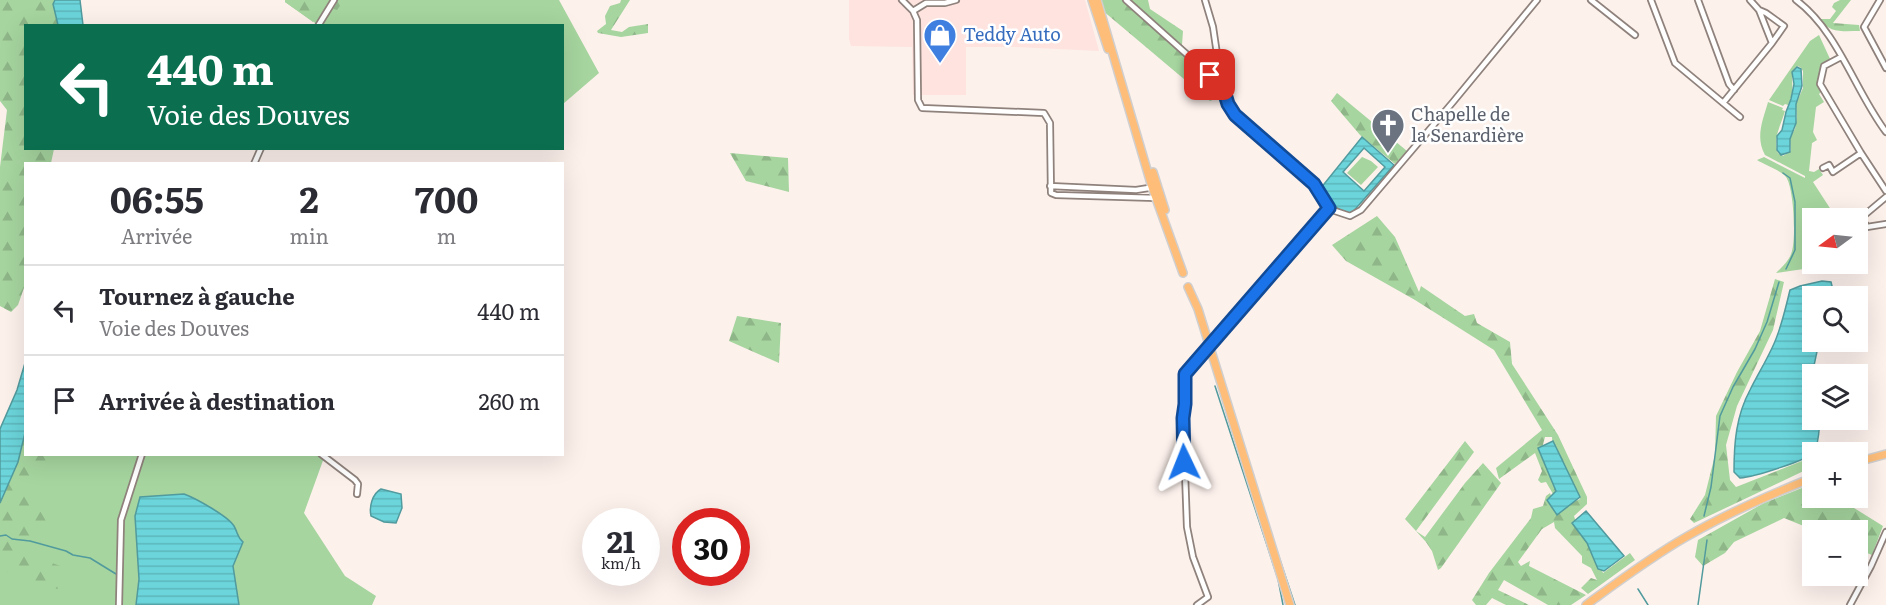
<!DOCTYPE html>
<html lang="fr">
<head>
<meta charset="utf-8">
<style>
	body { margin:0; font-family:Literata,serif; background:#f7f7f7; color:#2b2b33; height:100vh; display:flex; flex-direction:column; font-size:22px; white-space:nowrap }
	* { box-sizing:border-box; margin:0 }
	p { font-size:20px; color:#7c7c81 }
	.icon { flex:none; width:33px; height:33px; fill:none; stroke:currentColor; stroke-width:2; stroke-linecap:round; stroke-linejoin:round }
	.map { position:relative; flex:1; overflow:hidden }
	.details { position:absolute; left:24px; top:162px; width:540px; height:294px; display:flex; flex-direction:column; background:#fff; border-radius:0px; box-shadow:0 6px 24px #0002 }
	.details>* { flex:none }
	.banner { position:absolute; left:24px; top:24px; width:540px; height:126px; border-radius:0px; box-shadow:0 6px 24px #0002; background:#0b6e4f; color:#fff; overflow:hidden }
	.needle { width:39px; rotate:255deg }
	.tools { position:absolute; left:1802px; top:208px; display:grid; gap:12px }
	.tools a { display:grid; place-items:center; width:66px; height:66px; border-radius:0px; background:#fff; box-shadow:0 6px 24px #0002; font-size:30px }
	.speed { position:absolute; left:582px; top:508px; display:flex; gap:12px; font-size:30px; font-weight:700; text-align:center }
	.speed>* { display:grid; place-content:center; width:78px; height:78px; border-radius:50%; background:#fff; box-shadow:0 6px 24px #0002; line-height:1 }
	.speed small { font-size:15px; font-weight:400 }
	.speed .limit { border:9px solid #d22; background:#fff; color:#111 }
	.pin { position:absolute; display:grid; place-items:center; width:51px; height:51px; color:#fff; margin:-26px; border-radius:12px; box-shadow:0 3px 9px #0006 }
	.me { position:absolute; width:66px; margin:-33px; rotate:358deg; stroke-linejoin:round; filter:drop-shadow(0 0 4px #0008) }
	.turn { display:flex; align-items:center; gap:21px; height:126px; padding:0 24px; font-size:27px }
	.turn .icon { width:78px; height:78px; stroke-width:2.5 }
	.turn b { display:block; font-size:42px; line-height:51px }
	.eta { display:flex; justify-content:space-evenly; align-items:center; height:102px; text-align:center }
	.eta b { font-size:36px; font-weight:700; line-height:42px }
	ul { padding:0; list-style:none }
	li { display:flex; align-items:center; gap:18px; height:90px; padding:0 24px; border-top:2px solid #e1e1e2 }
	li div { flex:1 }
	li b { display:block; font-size:22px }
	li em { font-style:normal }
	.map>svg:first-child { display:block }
	.commercial { fill:#fee3df }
	.grass { fill:#a6d59f }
	.forest { fill:url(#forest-firs) }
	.water { fill:url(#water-rules); stroke:#519a9d; stroke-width:1.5; fill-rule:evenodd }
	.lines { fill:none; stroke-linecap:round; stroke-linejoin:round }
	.stream { stroke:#519a9d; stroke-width:1.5 }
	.minor-casing { stroke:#8f827c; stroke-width:8 }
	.primary-casing { stroke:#d0cfcf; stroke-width:10 }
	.minor { stroke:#fff; stroke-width:4.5 }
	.primary { stroke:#febe7a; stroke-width:7 }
	.route-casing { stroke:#114b97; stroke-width:15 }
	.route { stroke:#1a73e8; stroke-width:10 }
	.labels { text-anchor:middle; stroke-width:5; stroke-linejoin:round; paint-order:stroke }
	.shop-label { font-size:18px; fill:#366cbe; stroke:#fff; text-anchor:start }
	.worship-label { font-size:18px; fill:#5b616d; stroke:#fff; text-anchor:start }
</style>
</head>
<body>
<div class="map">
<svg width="1886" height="605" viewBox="0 0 1886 605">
	<defs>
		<pattern id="forest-firs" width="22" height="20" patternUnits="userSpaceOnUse" patternTransform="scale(1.5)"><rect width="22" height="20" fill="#a6d59f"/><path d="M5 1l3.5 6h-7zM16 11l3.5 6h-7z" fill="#8eb688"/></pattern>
		<pattern id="water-rules" width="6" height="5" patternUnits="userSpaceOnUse" patternTransform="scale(1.5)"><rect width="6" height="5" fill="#6bd5db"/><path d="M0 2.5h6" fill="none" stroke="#5cb6bb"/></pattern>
	</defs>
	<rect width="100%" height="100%" fill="#fdf1ec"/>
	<path class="commercial" d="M849 0H1085L1099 51 1015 47H966V95H913L912 47 851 46 849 39Z"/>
	<path class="grass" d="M286 0H559L599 73 563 104 562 26 318 25 285 2Z
		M1819 35 1831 61 1822 65 1817 85 1821 92 1819 94 1824 102 1816 107 1813 132 1817 140 1812 143 1809 171 1814 172 1819 169 1823 175 1813 182 1837 219H1812V264H1838L1776 273C1782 267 1790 260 1792 251 1796 238 1794 188 1786 177 1780 170 1765 165 1757 160L1764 157 1805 178V176L1765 155C1755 137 1763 120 1768 102L1783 108 1782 110 1785 111C1781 125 1772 140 1778 153L1783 156 1791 151 1790 137 1795 129 1797 117 1796 104 1803 88V71L1800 67 1797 66 1792 72C1792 84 1794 94 1788 105L1785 104 1783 106 1769 100 1810 41Z
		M1362 157 1371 161 1378 167 1361 185 1347 173Z
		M38 455H325L304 513 345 576 376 596 372 605H0V516Z"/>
	<path class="forest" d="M0 0H79L74 25 26 26V148L54 149 51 163 26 164 25 285 18 305 11 312 0 306V167L7 110 0 101Z
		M285 0H344L337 10 324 6 313 22 285 2Z
		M621 0H630L611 30 622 32 629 27 648 24V33L621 37 598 33 597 31 606 24 605 16 610 6 620 3Z
		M1099 0H1148L1150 9 1183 31 1182 45 1218 82 1222 96 1210 101 1102 10Z
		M1840 0H1851L1833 23 1859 25 1860 31C1845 31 1829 34 1820 19H1830L1836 11 1832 7 1834 3Z
		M1337 93 1407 151 1395 164 1360 135 1331 101Z
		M730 153 788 158 789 192 746 181Z
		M1377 216 1395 237 1419 292 1421 286 1465 316 1474 314 1477 323 1510 342 1512 364 1558 435 1587 497V504L1574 516 1578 528 1592 546 1603 573 1630 553 1635 560 1588 594 1581 588 1591 578 1597 580 1591 568 1582 563V556L1555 528 1554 522 1542 529 1518 562 1521 566 1530 561 1529 566 1586 595 1571 605H1548L1504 580 1498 590 1529 605H1506L1492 598 1486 605H1476L1472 600 1489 573 1531 518 1533 509 1543 506 1546 496 1550 493 1557 510 1580 499 1553 451 1552 437H1545L1541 452 1559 492 1553 494 1546 482 1541 483 1538 480 1542 471 1535 453 1499 479 1496 468 1542 430 1494 350 1415 300 1346 261 1332 245Z
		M1775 279 1784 282 1773 330 1737 406 1726 445 1730 480 1736 487 1812 457V467L1694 523 1690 519 1705 495 1715 455 1716 416 1737 372 1760 331Z
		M737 316 781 323 779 363 729 341Z
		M25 422 26 454 49 455 25 491 36 494 39 509 48 524 42 542 13 545 16 550 66 568 69 577 57 589 19 580 0 566V490Z
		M1465 441 1474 452 1416 531 1425 537 1465 483 1483 463 1501 483 1441 568 1438 570 1432 551 1426 542 1405 519Z
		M1812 484V498H1838L1883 526 1872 555 1857 549V531H1816L1784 518 1734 542 1725 553 1703 566 1695 557 1698 540 1764 503Z"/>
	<path class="water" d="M55 0H80L83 25H58L53 4Z
		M1797 67 1801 69 1802 86 1796 104V123L1790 139V152L1781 155 1777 150V136L1782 130 1786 112 1791 99 1794 84 1792 72Z
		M1362 137 1394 165 1351 214C1336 210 1328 202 1320 189ZM1364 148 1385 167 1364 191 1343 172Z
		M1822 281 1831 282 1832 286 1829 297H1812V342H1819L1812 375V420H1820C1819 429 1819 444 1814 452 1809 460 1753 477 1740 478L1734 472C1734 443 1736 416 1750 390 1757 376 1765 363 1772 348 1781 330 1785 310 1790 290L1800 286Z
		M25 363V433L18 462 0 503V429L17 390Z
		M1553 441 1580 497 1557 515 1547 500 1556 491 1538 448Z
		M381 489 401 494 402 508 396 523 384 522 371 516C369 507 372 494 381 489Z
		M184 494C195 498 228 516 234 526 238 533 237 537 243 542L233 566 239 605H136L139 579 135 516 140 497Z
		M1586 511 1624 556 1604 571 1598 569 1587 543 1572 523Z"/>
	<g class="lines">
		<path class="stream" d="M1783 173 1790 178 1795 202V250L1786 269
			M1215 386 1278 579 1283 605
			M1704 516 1711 487 1720 416 1733 387 1755 349 1767 322 1779 282
			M0 536 6 535 12 539 30 541 66 551 73 555 90 558 116 574
			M1275 545 1295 605
			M1638 589 1648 605
			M1698 605 1707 540"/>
		<defs>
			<path id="minor" d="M902 0 913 11 917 20 918 100 922 108 1044 113 1050 123 1051 193 1056 195 1156 198
				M1126 0 1210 75 1221 81 1228 104 1235 115 1314 185 1329 209
				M1205 0 1213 27 1221 81
				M1591 0 1635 35
				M1651 0 1675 63 1740 117
				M1698 0 1729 84 1734 90
				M1796 0C1838 31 1855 91 1886 132
				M1880 0 1864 27 1886 68
				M1759 10 1766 13 1784 26 1772 43
				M913 11 926 3H945L956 0
				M318 26 334 0
				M1841 57 1824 66 1820 84 1861 153 1886 191
				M1723 103 1772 43 1759 10 1750 0
				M254 164 261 148
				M1823 168 1829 165 1833 172 1861 153
				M1050 186 1136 190 1155 187
				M1886 197 1861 218 1867 227 1886 224
				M1329 209 1350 216 1361 210 1453 102 1537 0
				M321 454 355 480 358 484 357 494
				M119 605 121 520 142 454
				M1197 605 1208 597 1193 557 1187 527 1183 418 1185 404V374L1329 209
				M1850 605 1871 566 1886 532"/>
			<path id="primary" d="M1092 0 1108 49
				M1097 0 1152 187 1183 273
				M1153 172 1165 210
				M1188 287 1198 309 1290 605
				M1857 462 1886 454
				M1586 605C1619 581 1651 557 1686 537 1726 514 1769 495 1812 478"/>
		</defs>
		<use href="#minor" class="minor-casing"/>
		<use href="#primary" class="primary-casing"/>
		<use href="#minor" class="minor"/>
		<use href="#primary" class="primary"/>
	</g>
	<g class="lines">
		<defs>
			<path id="route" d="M1184 462 1183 418 1185 404V374L1329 208 1314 184 1235 115 1228 104 1221 81 1210 75"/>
		</defs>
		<use href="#route" class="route-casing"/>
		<use href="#route" class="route"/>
	</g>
	<defs>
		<symbol id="shop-pin" viewBox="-11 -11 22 30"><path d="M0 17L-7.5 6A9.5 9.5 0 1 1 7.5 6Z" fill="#3f7fe0" stroke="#fff"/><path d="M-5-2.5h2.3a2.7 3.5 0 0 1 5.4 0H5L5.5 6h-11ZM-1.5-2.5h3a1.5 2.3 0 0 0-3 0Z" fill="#fff"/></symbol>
		<symbol id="church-pin" viewBox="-11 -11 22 30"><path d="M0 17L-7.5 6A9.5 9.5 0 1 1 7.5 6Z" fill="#6b7280" stroke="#fff"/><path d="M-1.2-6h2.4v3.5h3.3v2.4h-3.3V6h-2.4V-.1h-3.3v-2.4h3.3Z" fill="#fff"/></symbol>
	</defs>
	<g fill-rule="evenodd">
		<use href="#shop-pin" x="921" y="16" width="38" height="52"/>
		<use href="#church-pin" x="1369" y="106" width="38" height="52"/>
	</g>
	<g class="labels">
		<g class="shop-label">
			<text x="963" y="41">Teddy Auto</text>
		</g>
		<g class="worship-label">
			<text x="1411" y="121">Chapelle de<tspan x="1411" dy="21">la Senardière</tspan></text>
		</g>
	</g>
</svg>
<div class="tools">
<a><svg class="needle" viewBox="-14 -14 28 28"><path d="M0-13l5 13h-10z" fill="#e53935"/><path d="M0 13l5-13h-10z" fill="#7c7c81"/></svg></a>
<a><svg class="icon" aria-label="search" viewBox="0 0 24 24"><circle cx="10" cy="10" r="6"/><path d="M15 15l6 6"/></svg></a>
<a><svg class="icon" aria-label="layers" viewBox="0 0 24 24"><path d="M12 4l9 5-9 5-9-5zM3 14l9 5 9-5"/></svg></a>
<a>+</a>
<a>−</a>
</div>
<div class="speed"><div>21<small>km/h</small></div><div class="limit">30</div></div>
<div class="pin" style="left:1210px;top:75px;background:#d93025"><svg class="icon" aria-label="arrive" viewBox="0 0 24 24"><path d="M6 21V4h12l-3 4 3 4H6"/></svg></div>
<svg class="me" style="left:1184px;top:462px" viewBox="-20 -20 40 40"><path d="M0-17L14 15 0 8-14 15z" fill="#1a73e8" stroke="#fff" stroke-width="4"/></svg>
<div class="banner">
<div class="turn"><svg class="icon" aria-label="left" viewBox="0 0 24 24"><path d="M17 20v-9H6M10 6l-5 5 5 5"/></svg><div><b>440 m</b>Voie des Douves</div></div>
</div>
<section class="details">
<div class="eta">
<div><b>06:55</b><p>Arrivée</p></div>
<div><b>2</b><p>min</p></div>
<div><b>700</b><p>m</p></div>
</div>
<ul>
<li><svg class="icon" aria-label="left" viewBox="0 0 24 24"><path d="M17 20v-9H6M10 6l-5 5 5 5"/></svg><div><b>Tournez à gauche</b><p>Voie des Douves</p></div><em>440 m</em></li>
<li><svg class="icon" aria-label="arrive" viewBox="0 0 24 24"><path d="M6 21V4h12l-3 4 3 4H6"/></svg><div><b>Arrivée à destination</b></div><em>260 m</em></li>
</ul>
</section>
</div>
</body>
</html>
